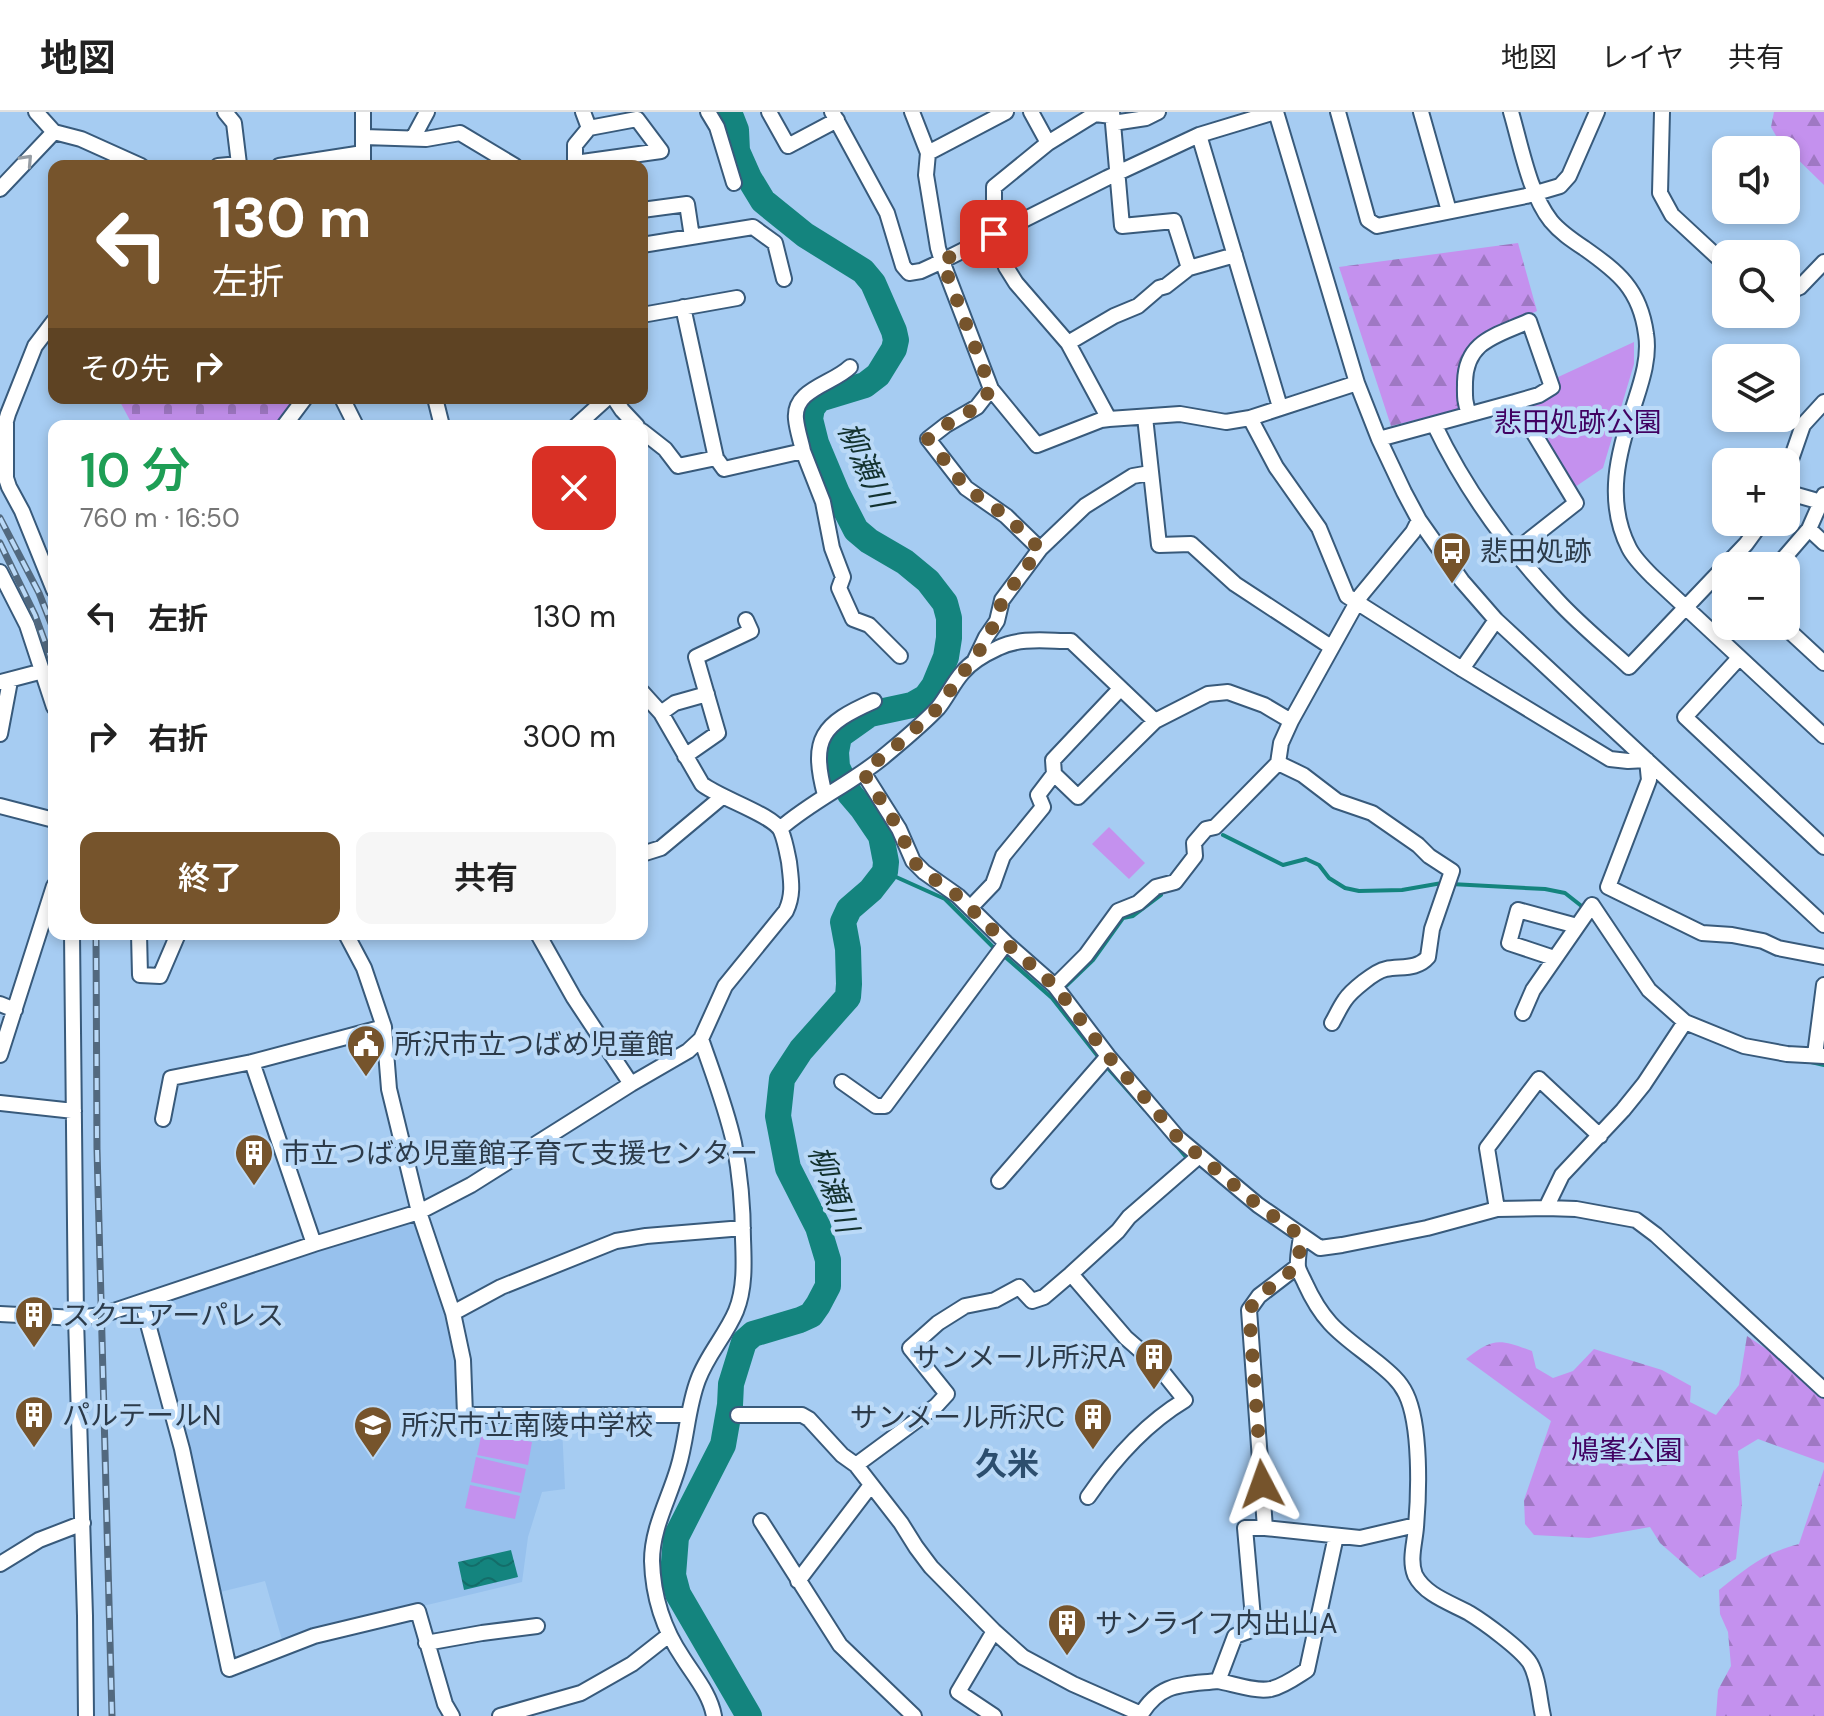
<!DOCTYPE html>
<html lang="ja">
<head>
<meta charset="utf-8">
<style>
	body { margin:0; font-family:"DM Sans","Noto Sans JP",sans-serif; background:#f6f6f6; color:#222; height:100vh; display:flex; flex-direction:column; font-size:30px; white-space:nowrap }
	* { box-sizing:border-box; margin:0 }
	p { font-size:26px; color:#767676 }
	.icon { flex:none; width:44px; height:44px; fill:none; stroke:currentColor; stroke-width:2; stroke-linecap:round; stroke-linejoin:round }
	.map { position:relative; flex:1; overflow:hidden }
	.details { position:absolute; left:48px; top:308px; width:600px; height:520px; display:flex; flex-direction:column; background:#fff; border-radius:16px; box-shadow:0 4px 12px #0003 }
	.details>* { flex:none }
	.top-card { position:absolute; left:48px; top:48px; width:600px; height:244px; border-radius:16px; box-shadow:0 4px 12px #0003; background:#76542c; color:#fff; overflow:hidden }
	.tools { position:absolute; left:1712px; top:24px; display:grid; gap:16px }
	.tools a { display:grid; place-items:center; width:88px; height:88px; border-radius:16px; background:#fff; box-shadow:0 4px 12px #0003; font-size:40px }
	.pin { position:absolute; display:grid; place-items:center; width:68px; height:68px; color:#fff; margin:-34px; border-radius:16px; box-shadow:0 4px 12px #0006 }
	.me { position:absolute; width:88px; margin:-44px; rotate:356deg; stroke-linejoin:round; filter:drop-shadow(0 0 6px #0008) }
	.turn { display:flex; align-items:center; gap:28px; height:168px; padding:0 32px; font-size:36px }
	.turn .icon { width:104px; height:104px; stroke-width:2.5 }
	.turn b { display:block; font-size:56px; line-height:68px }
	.then { display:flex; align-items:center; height:76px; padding:0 32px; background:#0003; gap:16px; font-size:30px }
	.round { display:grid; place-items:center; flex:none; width:84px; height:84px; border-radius:16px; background:#f6f6f6 }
	.summary { display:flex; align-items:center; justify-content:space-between; height:136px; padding:0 32px }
	h1 { font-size:48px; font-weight:600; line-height:60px; color:#1e9e55 }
	.cta { display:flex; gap:16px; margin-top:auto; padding:16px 32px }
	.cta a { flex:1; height:92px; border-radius:16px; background:#76542c; color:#fff; font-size:32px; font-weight:600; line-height:92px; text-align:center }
	.cta a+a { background:#f6f6f6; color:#222 }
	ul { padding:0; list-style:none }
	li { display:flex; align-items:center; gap:24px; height:120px; padding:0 32px }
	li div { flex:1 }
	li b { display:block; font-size:30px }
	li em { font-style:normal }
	header { display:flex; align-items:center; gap:48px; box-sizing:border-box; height:112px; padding:0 40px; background:#fff; border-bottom:2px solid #e0e0e0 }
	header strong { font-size:38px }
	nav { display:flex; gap:44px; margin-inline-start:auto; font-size:28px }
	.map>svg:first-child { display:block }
	.built { fill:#97c1ed }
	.green { fill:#c491ee }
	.forest { fill:url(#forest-firs) }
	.cemetery { fill:url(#cemetery-stones) }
	.water { fill:url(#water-waves) }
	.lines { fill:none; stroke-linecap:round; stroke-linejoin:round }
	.stream { stroke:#14847e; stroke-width:4 }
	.river { stroke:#14847e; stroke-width:26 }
	.minor-casing { stroke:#385a7b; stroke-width:18 }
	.minor { stroke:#fff; stroke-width:14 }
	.rail-casing { stroke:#52697f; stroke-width:7 }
	.rail { stroke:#bad9f7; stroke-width:4; stroke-dasharray:12; stroke-linecap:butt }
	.oneway { stroke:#969da4 }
	.route { stroke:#76542c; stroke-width:14; stroke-dasharray:0 25.2 }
	.labels { text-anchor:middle; stroke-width:8; stroke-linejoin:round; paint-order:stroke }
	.park-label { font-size:28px; fill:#410262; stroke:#bad9f7 }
	.poi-label { font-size:28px; fill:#2c3b4a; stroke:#bad9f7; text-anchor:start }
	.water-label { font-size:30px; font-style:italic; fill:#13322f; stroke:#bad9f7 }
	.quarter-label { font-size:32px; font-weight:bold; fill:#2c4e6e; stroke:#bad9f7 }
</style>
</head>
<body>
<header>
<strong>地図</strong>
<nav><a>地図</a><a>レイヤ</a><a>共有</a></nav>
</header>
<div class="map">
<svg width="1824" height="1604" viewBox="0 0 1824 1604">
	<defs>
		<pattern id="forest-firs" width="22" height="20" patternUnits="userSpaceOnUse" patternTransform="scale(2)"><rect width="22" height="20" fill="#c491ee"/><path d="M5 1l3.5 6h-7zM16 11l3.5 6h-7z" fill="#9f78c3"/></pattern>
		<pattern id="cemetery-stones" width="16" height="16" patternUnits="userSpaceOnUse" patternTransform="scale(2)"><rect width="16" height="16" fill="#c491ee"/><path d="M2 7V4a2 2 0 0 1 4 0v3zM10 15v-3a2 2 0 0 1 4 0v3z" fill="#9f78c3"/></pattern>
		<pattern id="water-waves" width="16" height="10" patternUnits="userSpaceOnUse" patternTransform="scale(2)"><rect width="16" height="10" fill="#14847e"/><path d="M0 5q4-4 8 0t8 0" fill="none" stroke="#136d69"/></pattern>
	</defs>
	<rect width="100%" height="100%" fill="#a6ccf2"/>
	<path class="built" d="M413 1108 447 1203 458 1249 460 1311 562 1316 565 1377 542 1380 528 1425 522 1470 282 1528 265 1469 216 1481 148 1195 315 1134Z"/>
	<path class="green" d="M1634 230V252L1603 356 1575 375 1523 294 1560 278 1556 266Z
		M1109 715 1145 751 1129 767 1092 732Z
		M482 1320 532 1330 528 1353 477 1343Z
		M476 1345 526 1357 521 1381 471 1370Z
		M470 1373 520 1384 515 1407 465 1396Z"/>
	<path class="forest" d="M1774 0H1824V73L1779 29 1771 15Z
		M1518 131 1537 199 1477 228 1462 248 1459 297 1391 314 1339 155Z
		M1747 1224 1802 1261 1824 1278V1351L1758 1327 1738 1339 1742 1392 1736 1447 1700 1466 1660 1431 1650 1415 1589 1426 1534 1423 1525 1412 1524 1388 1551 1309 1466 1247C1493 1225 1500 1227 1532 1239L1536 1256 1553 1266 1573 1259 1594 1237 1662 1258 1691 1274 1690 1290 1716 1303 1739 1273Z
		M1824 1357V1604H1716L1718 1578 1731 1554 1728 1520 1720 1502 1719 1478C1747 1456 1764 1441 1799 1432Z"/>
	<path class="cemetery" d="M118 286H297L277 314H133Z"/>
	<path class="water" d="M511 1438 518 1465 464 1478 458 1450Z"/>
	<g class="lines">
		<path class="stream" d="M1223 723 1283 753 1306 747 1319 753 1329 766 1345 776 1359 779 1402 778 1442 771
			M885 760 945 787 996 838
			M1451 772 1545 777 1565 781 1584 796
			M1003 843 1052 886 1100 947
			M1067 873 1093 848 1123 806 1133 804 1161 783
			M1811 950 1824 953
			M1106 954 1145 998
			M1175 1032 1186 1045"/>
		<path class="river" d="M729 0 736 18 737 39 749 66 763 89 805 123 863 159 873 171 894 219 896 228 894 237 878 263 865 273 819 287 812 296 810 307 816 331 837 381 856 418 869 429 905 450 928 469 945 491 949 506V526L946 545 934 574 926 585 912 593 870 602 839 624 836 640 837 655 850 682 862 696 881 724 886 750 885 760 871 778 849 797 843 810 848 837 849 872 848 885 801 938 782 967 778 1004 788 1056 818 1115 828 1148V1174L818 1193 811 1203 800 1208 753 1222 744 1230 731 1272 730 1293 723 1333 676 1425 673 1463 678 1482 749 1604"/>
		<defs>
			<path id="minor" d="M36 0 54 20 81 27 141 54
				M708 0 717 15 734 71
				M769 0 788 34 837 8
				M832 0 887 101 903 154 909 161 921 159 934 153 1107 66 1199 23 1275 0
				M912 0 928 41
				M1006 0 928 41 926 63 938 136 942 149 991 277 1037 333 1101 308 1109 307 1180 302 1226 310 1250 306 1357 271
				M1031 0 1048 31
				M1112 0 1122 114 1174 109 1189 156
				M1276 0 1357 271 1379 327 1404 380 1419 408 1462 469 1496 508 1824 813
				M1338 0 1368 108 1377 114 1526 84 1560 74 1569 64 1597 0
				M1421 0 1449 99
				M1511 0C1521 34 1529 81 1551 109 1560 120 1572 128 1584 136 1618 160 1640 177 1646 222 1650 246 1641 271 1634 293 1618 340 1605 389 1629 436 1634 446 1644 456 1652 464L1824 624
				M1662 0 1660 81 1672 103 1726 153
				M1113 11 1146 6 1158 0
				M1199 23 1280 295
				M364 25 426 27 460 21 515 54
				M413 26 427 0
				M575 51 661 39 637 7 589 16
				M218 54 239 52 234 11 225 0
				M279 54 363 41
				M363 54V0
				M575 54V33L589 16 583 0
				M0 77 54 20
				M642 98 687 92 692 125
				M642 133 753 115 775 131 784 167
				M1786 181 1800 175 1824 150
				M683 195 716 346 724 357 803 339 823 390 832 436 843 465 839 476 853 507 869 513 900 544
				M642 203 737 186
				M54 209 35 234 8 302 6 309V366L9 375 22 399 54 478
				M1068 231 1114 204 1138 194 1159 176 1166 174 1189 156 1235 143
				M991 277 977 295 946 313 928 327 966 376 1006 404 1040 437
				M342 286 356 314
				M435 286 442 314
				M614 286 622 298 637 314
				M1469 301C1464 290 1465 282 1465 270 1466 228 1497 224 1529 209L1552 275 1539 283 1515 290
				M1145 305 1159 433 1191 432 1235 472 1331 535
				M1250 306 1276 355 1319 416 1347 484 1462 557 1610 647 1628 649 1647 648 1649 668 1608 775 1702 821 1732 823 1763 829 1778 836 1824 845
				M1109 307 1068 231 1016 171 1006 155 994 122V75L1048 31 1095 2 1112 4
				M1434 312C1465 377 1507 435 1557 488 1579 512 1605 533 1629 555L1746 432 1762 410
				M284 314 305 286
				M576 314 607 286
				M642 319 665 337 678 354 716 346
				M1379 327 1515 290 1576 391 1515 439
				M803 339C801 329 797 318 796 307 793 277 833 272 850 255
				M1786 362 1803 313 1824 290
				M1786 380 1821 390
				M1809 417 1824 431
				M1777 454 1809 417 1824 383
				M0 460 27 513 54 595
				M1784 514 1824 551
				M1739 546 1685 605 1824 735
				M975 548 986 525 997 509 1002 488 1040 437 1085 394 1133 364 1150 361
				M1462 557 1496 508
				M1 570 43 559
				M642 580 661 601 702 672C719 686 774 703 781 719 785 728 787 740 789 750 791 768 794 782 786 799L725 874 701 927
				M661 601 675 591 707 582
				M0 622 10 569
				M685 644 718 621 696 545 751 519 746 508
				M1278 651 1303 663 1337 689 1372 701 1418 733 1429 744 1452 759 1432 817 1428 845C1417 858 1401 854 1386 857 1375 859 1351 879 1345 888 1340 895 1336 904 1332 911
				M863 660 899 717 913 749 924 760 958 784 1006 831 1055 874 1108 944 1178 1026 1258 1093 1320 1136 1342 1133 1427 1116 1497 1097 1546 1096 1576 1097 1636 1108 1656 1123 1824 1278
				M1054 662 1078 685 1155 609 1208 582 1228 580 1264 593 1291 609
				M825 683C810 626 822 612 874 589
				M0 694 54 708
				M781 716C812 689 850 672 882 646 901 630 921 614 938 596 947 585 953 571 963 560 972 549 985 542 998 536 1020 525 1046 529 1071 529L1155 609
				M642 742 661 736 722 685
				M970 796 993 772 1003 744 1043 695 1038 683 1054 662 1053 648 1120 577
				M72 822 76 1206 85 1504 86 1604
				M139 822 140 863 160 864 178 822
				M346 822 364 856 384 915 389 977 419 1100 453 1201 463 1248 465 1303H688
				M538 822 574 886 631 972
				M1554 846 1509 831 1518 798 1577 814
				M1055 874 1086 843 1118 799 1138 791 1156 775 1175 770 1195 744 1194 731 1206 717 1215 715 1220 710 1278 651 1281 631 1291 609 1361 483 1413 420 1419 408
				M0 892 15 898
				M1523 901 1533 878 1592 793 1649 878 1685 910 1744 934 1787 942 1824 944
				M0 943 54 774
				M1815 943 1824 873
				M252 950 314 1132
				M842 970 876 994H885L1006 831
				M0 991 74 999
				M163 1007 171 966 252 950 384 915
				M999 1069 1108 944
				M1546 1096 1562 1063 1623 998 1644 972 1685 910
				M1497 1097 1487 1036 1539 967 1600 1024
				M1301 1124C1300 1133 1297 1146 1298 1155 1299 1160 1303 1166 1305 1171 1325 1215 1343 1223 1378 1251 1389 1260 1400 1269 1406 1282 1421 1313 1419 1381 1416 1415 1415 1430 1409 1448 1415 1463 1425 1483 1451 1491 1469 1501 1484 1510 1521 1537 1530 1551 1539 1567 1539 1587 1543 1604
				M142 1190 182 1337 229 1557 314 1524 418 1499 445 1592 452 1604
				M453 1201 501 1175 616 1129 646 1124 743 1116
				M0 1202 76 1206 102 1203 314 1132 419 1100 471 1073 631 972 688 939 701 927C713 962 726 995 734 1031 740 1062 743 1096 743 1127 744 1151 745 1177 736 1199 726 1223 707 1243 698 1268 687 1297 687 1327 678 1356 669 1387 652 1416 652 1449 653 1484 664 1518 683 1546 695 1565 710 1582 714 1604
				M738 1303H802L809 1307 842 1343 856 1353 901 1411 916 1435 931 1455 994 1519 1023 1545 1073 1572 1141 1602
				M856 1353 936 1294 947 1282 910 1236 938 1211 965 1194 995 1188 1019 1175 1032 1189 1044 1185 1071 1162
				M1088 1385C1114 1347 1145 1312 1185 1288L1157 1253 1126 1226 1071 1162 1118 1119 1129 1105 1198 1045
				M761 1409 840 1533 914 1604
				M1265 1416 1360 1426 1416 1413
				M0 1452 39 1428 83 1411
				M798 1469 871 1373
				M994 1519 958 1580 994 1604
				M426 1531 482 1521 537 1514
				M1218 1569C1234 1572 1255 1580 1271 1577 1284 1574 1296 1565 1307 1558L1336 1424
				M500 1604 581 1581 632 1552 669 1523
				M1140 1604C1160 1570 1182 1573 1218 1569L1235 1524 1254 1517 1245 1416H1265L1249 1198 1259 1184 1298 1154"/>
		</defs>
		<use href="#minor" class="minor-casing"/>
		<use href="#minor" class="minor"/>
		<defs>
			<path id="rail" d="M0 406 39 481 54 519
				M0 431 35 503 54 555
				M96 822 97 1037 112 1604"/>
		</defs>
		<use href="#rail" class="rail-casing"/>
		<use href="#rail" class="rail"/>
	</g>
	<defs><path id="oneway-chevron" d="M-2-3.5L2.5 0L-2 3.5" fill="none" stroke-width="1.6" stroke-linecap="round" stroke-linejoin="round" transform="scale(2)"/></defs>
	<use class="oneway" href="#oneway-chevron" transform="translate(27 48) rotate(-47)"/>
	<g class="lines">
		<path class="route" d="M994 122 942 149 991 277 977 295 946 313 928 327 966 376 1006 404 1040 437 1002 488 997 509 986 525 975 548 962 561 939 595 895 635 863 660 899 717 913 749 924 760 958 784 1006 831 1055 874 1108 944 1153 995 1178 1026 1258 1093 1301 1124 1298 1154 1259 1184 1249 1198 1262 1372"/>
	</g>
	<defs>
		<symbol id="bus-pin" viewBox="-11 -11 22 30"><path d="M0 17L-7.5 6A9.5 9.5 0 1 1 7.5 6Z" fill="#76542c" stroke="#bad9f7"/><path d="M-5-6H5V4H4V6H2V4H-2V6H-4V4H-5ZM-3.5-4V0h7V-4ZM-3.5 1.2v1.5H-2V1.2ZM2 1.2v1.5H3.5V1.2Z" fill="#fff"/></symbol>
		<symbol id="civic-pin" viewBox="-11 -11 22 30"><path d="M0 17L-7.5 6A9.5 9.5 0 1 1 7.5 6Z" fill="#76542c" stroke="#bad9f7"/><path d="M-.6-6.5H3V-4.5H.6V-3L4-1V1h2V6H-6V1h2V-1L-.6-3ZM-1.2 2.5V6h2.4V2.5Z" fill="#fff"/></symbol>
		<symbol id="building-pin" viewBox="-11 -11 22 30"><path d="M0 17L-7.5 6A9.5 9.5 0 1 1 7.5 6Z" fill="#76542c" stroke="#bad9f7"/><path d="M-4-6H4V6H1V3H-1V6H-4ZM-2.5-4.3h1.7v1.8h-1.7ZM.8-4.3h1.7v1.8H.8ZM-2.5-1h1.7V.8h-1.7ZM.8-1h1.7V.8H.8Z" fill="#fff"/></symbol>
		<symbol id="school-pin" viewBox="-11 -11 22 30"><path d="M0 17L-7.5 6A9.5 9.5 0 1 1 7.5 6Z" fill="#76542c" stroke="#bad9f7"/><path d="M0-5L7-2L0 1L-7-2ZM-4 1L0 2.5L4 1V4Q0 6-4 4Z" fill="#fff"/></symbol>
	</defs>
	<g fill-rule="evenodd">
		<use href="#bus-pin" x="1430" y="417" width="44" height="60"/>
		<use href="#civic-pin" x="344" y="910" width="44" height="60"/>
		<use href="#building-pin" x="232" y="1019" width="44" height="60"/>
		<use href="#building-pin" x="12" y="1181" width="44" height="60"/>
		<use href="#building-pin" x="1132" y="1223" width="44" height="60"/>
		<use href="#building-pin" x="12" y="1281" width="44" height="60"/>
		<use href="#building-pin" x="1071" y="1283" width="44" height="60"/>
		<use href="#school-pin" x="351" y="1291" width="44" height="60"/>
		<use href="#building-pin" x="1045" y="1489" width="44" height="60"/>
	</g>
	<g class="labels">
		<g class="park-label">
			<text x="1578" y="320">悲田処跡公園</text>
			<text x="1627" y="1348">鳩峯公園</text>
		</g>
		<g class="poi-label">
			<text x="1480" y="449">悲田処跡</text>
			<text x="394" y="942">所沢市立つばめ児童館</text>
			<text x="282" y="1051">市立つばめ児童館子育て支援センター</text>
			<text x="62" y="1213">スクエアーパレス</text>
			<text x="1126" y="1255" text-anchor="end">サンメール所沢A</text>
			<text x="62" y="1313">パルテールN</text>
			<text x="1065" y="1315" text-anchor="end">サンメール所沢C</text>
			<text x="401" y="1323">所沢市立南陵中学校</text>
			<text x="1095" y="1521">サンライフ内出山A</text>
		</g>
		<g class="water-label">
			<text transform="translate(865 353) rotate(66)" y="10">柳瀬川</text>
			<text transform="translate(833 1077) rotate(70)" y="10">柳瀬川</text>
		</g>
		<g class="quarter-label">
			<text x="1007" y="1363">久米</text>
		</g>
	</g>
</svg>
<div class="tools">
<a><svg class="icon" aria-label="sound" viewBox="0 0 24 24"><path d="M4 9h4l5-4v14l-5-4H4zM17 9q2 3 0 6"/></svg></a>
<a><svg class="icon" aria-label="search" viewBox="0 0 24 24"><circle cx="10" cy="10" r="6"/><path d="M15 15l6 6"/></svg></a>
<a><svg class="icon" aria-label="layers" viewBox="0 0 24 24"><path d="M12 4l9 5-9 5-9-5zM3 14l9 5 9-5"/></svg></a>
<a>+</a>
<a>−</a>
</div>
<div class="pin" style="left:994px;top:122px;background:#d93025"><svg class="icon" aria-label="arrive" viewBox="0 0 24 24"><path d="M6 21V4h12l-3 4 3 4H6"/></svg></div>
<svg class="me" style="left:1262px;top:1372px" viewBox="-20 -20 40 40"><path d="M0-17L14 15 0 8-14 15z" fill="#76542c" stroke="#fff" stroke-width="4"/></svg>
<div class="top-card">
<div class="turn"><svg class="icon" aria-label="left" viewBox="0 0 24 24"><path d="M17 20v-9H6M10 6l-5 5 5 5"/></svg><div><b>130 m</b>左折</div></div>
<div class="then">その先<svg class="icon" aria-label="right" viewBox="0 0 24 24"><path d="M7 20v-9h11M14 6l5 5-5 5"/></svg></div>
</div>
<section class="details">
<div class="summary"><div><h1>10 分</h1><p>760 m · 16:50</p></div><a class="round" style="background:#d93025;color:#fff"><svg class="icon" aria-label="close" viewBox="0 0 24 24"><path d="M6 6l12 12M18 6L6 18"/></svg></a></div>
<ul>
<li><svg class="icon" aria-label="left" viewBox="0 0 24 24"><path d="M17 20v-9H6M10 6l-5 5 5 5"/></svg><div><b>左折</b></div><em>130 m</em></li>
<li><svg class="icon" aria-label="right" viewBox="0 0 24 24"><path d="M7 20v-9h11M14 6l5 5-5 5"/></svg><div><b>右折</b></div><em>300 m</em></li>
</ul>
<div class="cta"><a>終了</a><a>共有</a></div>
</section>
</div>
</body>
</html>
